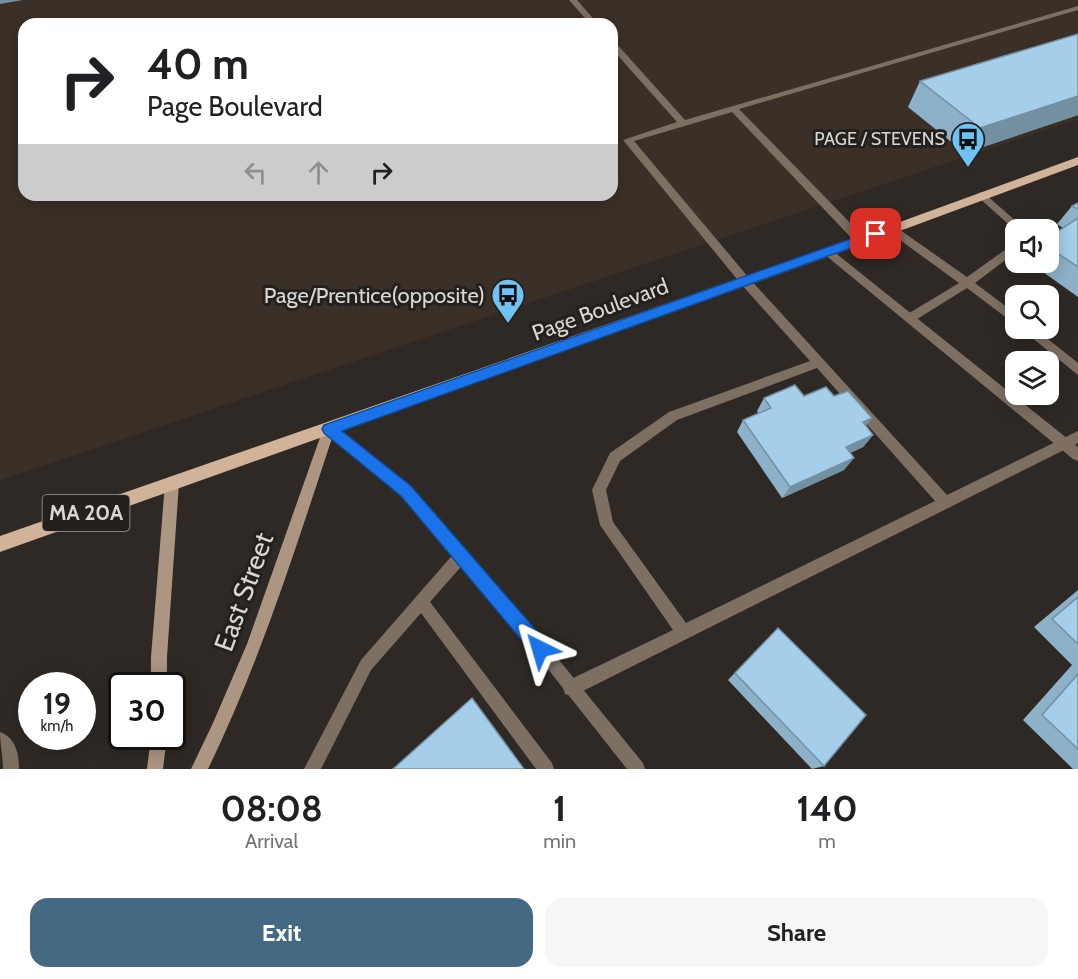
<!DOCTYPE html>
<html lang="en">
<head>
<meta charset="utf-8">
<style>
	body { margin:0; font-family:Cabin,sans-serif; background:#f6f6f6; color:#202124; height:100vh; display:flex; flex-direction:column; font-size:22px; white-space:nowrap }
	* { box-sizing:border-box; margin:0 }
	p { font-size:20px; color:#757577 }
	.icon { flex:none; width:33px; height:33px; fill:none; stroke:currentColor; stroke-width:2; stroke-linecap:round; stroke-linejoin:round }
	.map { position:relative; height:769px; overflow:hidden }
	.details { display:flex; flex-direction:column; background:#fff; flex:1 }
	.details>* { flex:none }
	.banner { position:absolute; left:18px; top:18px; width:600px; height:183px; border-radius:18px; box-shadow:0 3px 15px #0003; background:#fff; color:#202124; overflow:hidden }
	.buttons { position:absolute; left:1005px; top:219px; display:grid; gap:12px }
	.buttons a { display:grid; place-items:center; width:54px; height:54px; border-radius:12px; background:#fff; box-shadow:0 3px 15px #0003; font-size:30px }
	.speed { position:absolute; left:18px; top:672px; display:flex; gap:12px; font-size:30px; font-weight:700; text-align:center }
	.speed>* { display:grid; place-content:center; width:78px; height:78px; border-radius:50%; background:#fff; box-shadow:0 3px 15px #0003; line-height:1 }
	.speed small { font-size:15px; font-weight:400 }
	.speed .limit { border:3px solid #111; border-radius:9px; background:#fff; color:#111 }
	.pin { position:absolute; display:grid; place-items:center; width:51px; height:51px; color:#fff; margin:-26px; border-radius:12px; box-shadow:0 3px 9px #0006 }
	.me { position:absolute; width:66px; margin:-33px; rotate:320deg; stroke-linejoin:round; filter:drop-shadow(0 0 4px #0008) }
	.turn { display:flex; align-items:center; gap:21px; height:126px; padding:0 30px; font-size:27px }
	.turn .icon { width:78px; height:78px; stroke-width:2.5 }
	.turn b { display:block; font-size:42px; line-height:51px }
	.lanes { display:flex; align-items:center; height:57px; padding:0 30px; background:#0003; justify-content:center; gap:30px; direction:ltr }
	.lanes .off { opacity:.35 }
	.eta { display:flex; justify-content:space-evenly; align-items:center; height:102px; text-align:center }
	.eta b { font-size:36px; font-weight:700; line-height:42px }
	.button { display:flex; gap:12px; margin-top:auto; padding:12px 30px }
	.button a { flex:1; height:69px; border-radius:18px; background:#446982; color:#fff; font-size:24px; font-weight:700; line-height:69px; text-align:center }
	.button a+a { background:#f6f6f6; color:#202124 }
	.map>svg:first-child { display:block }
	.built { fill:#3a3027; fill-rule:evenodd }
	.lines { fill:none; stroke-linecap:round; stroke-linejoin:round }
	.lane { fill:#7d6f62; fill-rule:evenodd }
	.street { fill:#7d6f62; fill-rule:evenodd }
	.secondary { fill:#ac9581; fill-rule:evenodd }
	.primary { fill:#d0b398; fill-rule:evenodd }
	.wall { fill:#8db1c8 }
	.shaded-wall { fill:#7390a3 }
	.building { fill:#a4cee9; stroke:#7390a3; stroke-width:1.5 }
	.route { fill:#1a73e8; stroke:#114b97; stroke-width:1.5 }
	.labels { text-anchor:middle; stroke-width:6; stroke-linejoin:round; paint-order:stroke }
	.far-poi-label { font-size:18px; fill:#d9d6d3; stroke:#24201c; text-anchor:end }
	.shield { fill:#24201c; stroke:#a39f9c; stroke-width:1.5 }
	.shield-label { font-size:21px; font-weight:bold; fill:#d9d6d3 }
	.poi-label { font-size:22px; fill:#d9d6d3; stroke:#24201c; text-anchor:end }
	.street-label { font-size:22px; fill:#d9d6d3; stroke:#24201c }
	.near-street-label { font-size:27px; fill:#d9d6d3; stroke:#24201c }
</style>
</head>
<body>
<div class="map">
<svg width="1078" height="769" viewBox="0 0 1078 769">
	<rect width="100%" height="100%" fill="#2e2925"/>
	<path class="built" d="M0 0H1078V119L0 480ZM24 24H612V195H24Z"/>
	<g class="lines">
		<path class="lane" d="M569 0H577L598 24H590Z
			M1078 6V10L739 109 864 237 865 240 864 243H856L732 112 634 141 749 278 947 495 1078 431V443L577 694 571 696 565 694 563 688 565 682 673 630 600 525 592 490 610 453 669 412 810 361 741 284 623 140 677 122 612 49V42H615L685 120ZM817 368 935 501 686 623 613 522 606 490 620 461 677 420Z
			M981 192 984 193 1026 230 1016 231 978 197 976 195Z
			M893 225 967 277 1016 242V252L975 283 1016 314V325L967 288 914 321H906L904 318 906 315 959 283 889 232 888 229Z
			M1020 328H1034L1078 363V375Z
			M461 549 466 551 468 556 466 561 430 602 552 763 554 769H536L421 613 371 670 321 769H304L361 660 456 551Z
			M0 732C16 738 19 754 19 769H3C3 756 0 745 0 732Z"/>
		<path class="street" d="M828 247 1078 447V461L1073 459 824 254 823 251 824 248Z
			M329 424 411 487 546 644 643 763 645 769H627L536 654 401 495 325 433 323 429 325 425Z"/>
		<path class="secondary" d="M329 424 333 425 335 429C297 544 261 660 208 769H191L213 723 247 644 323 429 325 425Z
			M172 477 177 479 179 483 167 657V686H151V657L165 483 167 479Z
			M151 736H167L163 769H147Z"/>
		<path class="primary" d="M1078 157V165L897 232 0 552V536L889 226Z"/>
	</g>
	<path class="wall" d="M1078 34V115L965 153 908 107 920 81Z
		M1078 203V297L1029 262H1048V238L1063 228 1057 224 1072 206Z
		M804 396H834L866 426 873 435 863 447 850 453 844 470 782 498 737 432 743 420 758 413 757 411 764 398Z
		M1078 590V769H1073L1023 720 1072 665 1034 627Z
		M778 628 824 766 812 769 728 680Z"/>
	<path class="shaded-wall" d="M0 0H23L0 4Z
		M1078 96V115L965 153 980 128Z
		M872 418 862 431 863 422Z
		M873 435 863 447 836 459 846 447Z
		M854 458 844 470 782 498 790 487Z"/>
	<path class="building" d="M1078 34V96L980 128 920 81Z
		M1078 203V209L1072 206Z
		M1078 218V267L1048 247V238Z
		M795 385 804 396 826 387 834 396 848 391 872 418 863 422 873 435 846 447 854 458 790 487 743 420 771 408 764 398Z
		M1078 597V644L1052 619Z
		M778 628 866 715 824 766 735 673Z
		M1078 674V749L1042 715Z
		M472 698 524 769H393Z"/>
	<path class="route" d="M876 230 882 234 881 237 342 431 411 486 547 643 549 649 547 655 540 658 534 655 401 496 324 433 322 429 324 425Z"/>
	<defs>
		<symbol id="bus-pin" viewBox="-11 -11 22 30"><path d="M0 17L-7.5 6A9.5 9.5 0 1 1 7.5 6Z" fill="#6fc2f4" stroke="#24201c"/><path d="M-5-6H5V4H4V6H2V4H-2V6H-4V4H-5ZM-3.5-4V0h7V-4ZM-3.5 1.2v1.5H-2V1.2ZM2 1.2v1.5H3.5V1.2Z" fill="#111"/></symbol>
	</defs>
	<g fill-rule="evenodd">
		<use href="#bus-pin" x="949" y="120" width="38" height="52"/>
		<use href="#bus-pin" x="489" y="276" width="38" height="52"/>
	</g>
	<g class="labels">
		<g class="far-poi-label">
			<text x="945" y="145">PAGE / STEVENS</text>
		</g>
		<rect class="shield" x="42.5" y="495" width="87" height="36" rx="4.5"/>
		<g class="shield-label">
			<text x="86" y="520">MA 20A</text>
		</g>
		<g class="poi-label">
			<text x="485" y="303">Page/Prentice(opposite)</text>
		</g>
		<g class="street-label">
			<text transform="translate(600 309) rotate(-20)" y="8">Page Boulevard</text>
		</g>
		<g class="near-street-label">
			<text transform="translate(244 592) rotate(-70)" y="9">East Street</text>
		</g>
	</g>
</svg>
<div class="buttons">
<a><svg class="icon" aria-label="sound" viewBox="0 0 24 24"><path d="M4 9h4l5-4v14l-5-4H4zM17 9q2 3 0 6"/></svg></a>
<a><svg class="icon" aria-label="search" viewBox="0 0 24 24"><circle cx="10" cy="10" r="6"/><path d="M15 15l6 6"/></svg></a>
<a><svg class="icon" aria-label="layers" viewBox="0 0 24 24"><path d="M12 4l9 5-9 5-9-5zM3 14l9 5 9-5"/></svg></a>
</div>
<div class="speed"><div>19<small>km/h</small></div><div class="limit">30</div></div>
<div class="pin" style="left:876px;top:234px;background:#d93025"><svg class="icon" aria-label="arrive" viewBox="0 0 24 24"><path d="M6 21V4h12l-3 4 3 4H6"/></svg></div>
<svg class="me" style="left:540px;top:649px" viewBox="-20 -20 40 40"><path d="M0-17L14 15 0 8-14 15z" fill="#1a73e8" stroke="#fff" stroke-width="4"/></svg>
<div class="banner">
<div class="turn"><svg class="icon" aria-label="right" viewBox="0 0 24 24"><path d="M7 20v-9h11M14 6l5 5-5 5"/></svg><div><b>40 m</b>Page Boulevard</div></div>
<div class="lanes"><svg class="icon off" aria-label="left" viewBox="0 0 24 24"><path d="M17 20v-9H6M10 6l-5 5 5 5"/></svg><svg class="icon off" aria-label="ahead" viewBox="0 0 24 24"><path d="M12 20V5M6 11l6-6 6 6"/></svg><svg class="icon" aria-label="right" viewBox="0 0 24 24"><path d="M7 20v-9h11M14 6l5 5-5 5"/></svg></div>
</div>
</div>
<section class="details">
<div class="eta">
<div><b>08:08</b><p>Arrival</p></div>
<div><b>1</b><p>min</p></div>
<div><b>140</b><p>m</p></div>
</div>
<div class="button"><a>Exit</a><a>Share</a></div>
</section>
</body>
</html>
